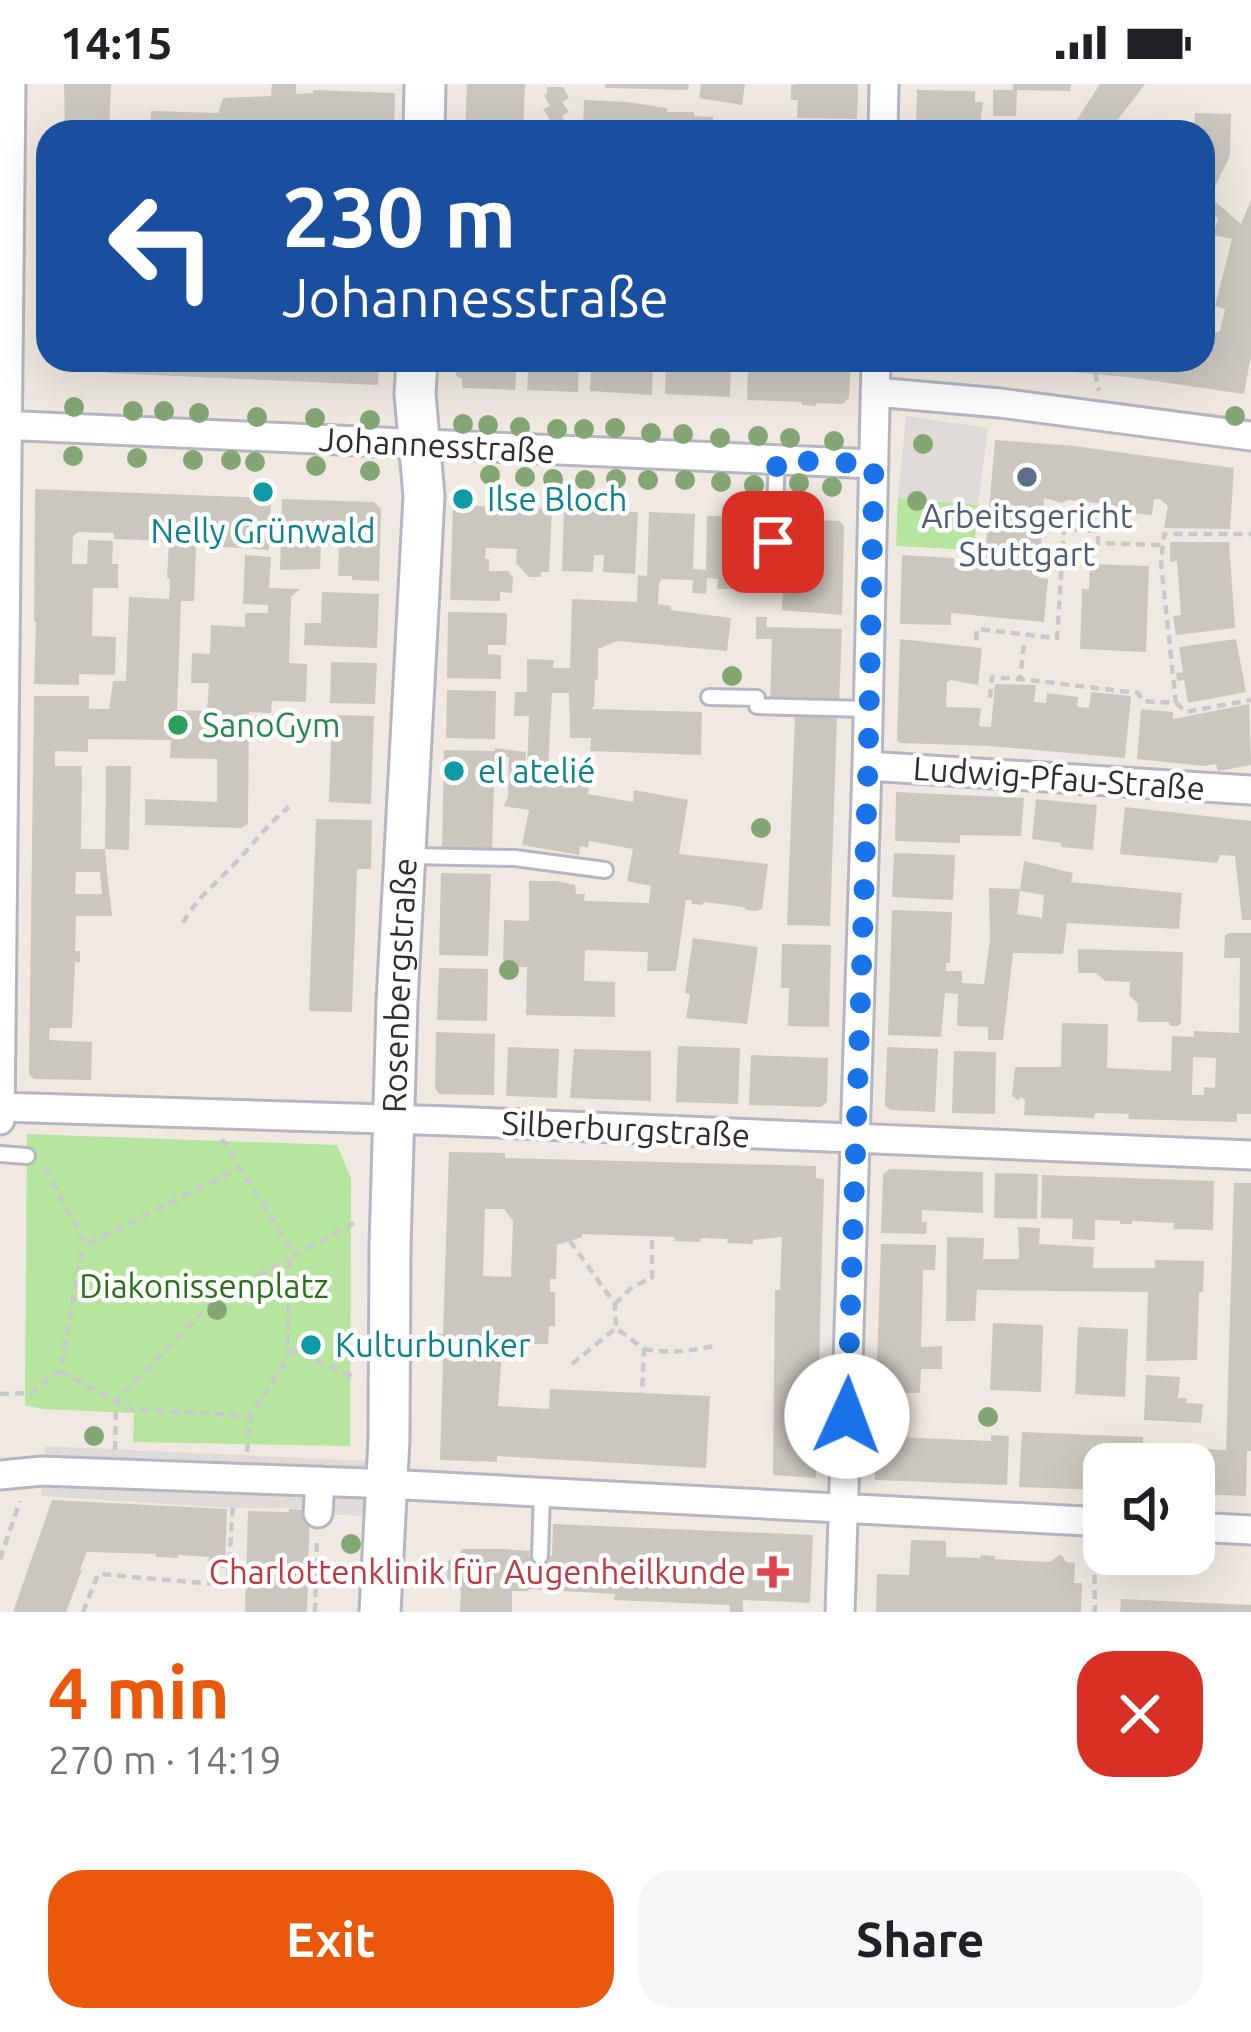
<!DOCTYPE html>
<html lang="en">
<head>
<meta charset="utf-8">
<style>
	body { margin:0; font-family:Ubuntu,sans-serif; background:#f6f6f6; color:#202124; height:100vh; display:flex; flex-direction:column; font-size:45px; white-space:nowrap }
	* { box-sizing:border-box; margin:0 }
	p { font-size:39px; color:#757577 }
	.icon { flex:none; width:66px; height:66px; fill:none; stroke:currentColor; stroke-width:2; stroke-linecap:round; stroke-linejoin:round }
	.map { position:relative; height:1528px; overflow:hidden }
	.details { display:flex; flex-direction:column; background:#fff; flex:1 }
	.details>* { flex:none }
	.banner { position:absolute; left:36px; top:36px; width:1179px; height:252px; border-radius:36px; box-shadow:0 12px 48px #0002; background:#1a4fa0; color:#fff; overflow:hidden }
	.tools { position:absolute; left:1083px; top:1359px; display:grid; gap:24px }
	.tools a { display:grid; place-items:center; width:132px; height:132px; border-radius:24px; background:#fff; box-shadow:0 12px 48px #0002; font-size:60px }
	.pin { position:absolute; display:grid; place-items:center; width:102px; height:102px; color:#fff; margin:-51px; border-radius:24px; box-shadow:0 6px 18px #0006 }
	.me { position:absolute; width:132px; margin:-66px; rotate:2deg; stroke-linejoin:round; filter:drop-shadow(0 0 9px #0008) }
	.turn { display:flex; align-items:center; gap:42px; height:252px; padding:0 48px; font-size:54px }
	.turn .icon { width:156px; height:156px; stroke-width:2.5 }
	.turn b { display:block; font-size:84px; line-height:102px }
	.round { display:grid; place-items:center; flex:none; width:126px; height:126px; border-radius:36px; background:#f6f6f6 }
	.overview { display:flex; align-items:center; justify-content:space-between; height:204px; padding:0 48px }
	h1 { font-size:72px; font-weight:600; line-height:90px; color:#ea580c }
	.cta { display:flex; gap:24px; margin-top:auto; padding:24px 48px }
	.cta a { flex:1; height:138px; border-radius:36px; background:#ea580c; color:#fff; font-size:48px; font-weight:600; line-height:138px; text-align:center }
	.cta a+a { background:#f6f6f6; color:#202124 }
	.status { display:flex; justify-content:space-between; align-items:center; height:84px; padding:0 60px; background:#fff; direction:ltr }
	.status svg { height:33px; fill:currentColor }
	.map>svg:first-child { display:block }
	.green { fill:#b6e59e }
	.plaza { fill:#dfdcd8 }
	.building { fill:#cbc7bf; fill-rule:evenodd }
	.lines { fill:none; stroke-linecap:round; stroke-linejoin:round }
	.lane-casing { stroke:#b4b7c1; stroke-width:20 }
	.street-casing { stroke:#b4b7c1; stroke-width:33 }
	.secondary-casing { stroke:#b4b7c1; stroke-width:45 }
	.path { stroke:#c9c9c9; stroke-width:4.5; stroke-dasharray:9 6; stroke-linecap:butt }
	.lane { stroke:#fff; stroke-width:14 }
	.street { stroke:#fff; stroke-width:27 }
	.secondary { stroke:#fff; stroke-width:39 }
	.tree { fill:#84a574 }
	.route { stroke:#1a73e8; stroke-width:21; stroke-dasharray:0 37.8 }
	.service-dot { fill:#5c6f8a; stroke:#fff; stroke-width:4.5 }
	.culture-dot { fill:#0f9aa8; stroke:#fff; stroke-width:4.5 }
	.leisure-dot { fill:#2e9e5b; stroke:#fff; stroke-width:4.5 }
	.health-dot { fill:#e0444e; stroke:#fff; stroke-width:4.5 }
	.labels { text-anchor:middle; stroke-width:9; stroke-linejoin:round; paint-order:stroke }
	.street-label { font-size:33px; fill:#2e2e2e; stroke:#fff }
	.culture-label { font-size:33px; fill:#0d838f; stroke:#fff; text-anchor:start }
	.service-label { font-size:33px; fill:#4e5e75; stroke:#fff }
	.leisure-label { font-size:33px; fill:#27864d; stroke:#fff; text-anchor:start }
	.park-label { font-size:33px; fill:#2c6e1b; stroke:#fff }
	.health-label { font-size:33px; fill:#be3a42; stroke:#fff; text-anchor:end }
</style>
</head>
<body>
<div class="status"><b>14:15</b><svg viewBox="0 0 49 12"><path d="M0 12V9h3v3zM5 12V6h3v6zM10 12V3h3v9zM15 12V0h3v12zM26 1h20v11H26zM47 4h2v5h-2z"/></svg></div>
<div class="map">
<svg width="1251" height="1528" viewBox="0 0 1251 1528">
	<rect width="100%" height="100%" fill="#efe9e1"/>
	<path class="green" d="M898 414 978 421 974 466 896 462Z
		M27 1050 337 1061 351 1094 350 1362 133 1358 134 1329 42 1325 25 1321Z"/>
	<path class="plaza" d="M906 332 988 344 978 421 898 414Z
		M45 1362 367 1377 363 1432 318 1429 311 1424H232L41 1412Z"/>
	<path class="building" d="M64 0H111L109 48H65Z
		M272 0H296V10L313 9V6L395 9 394 48H326V38L285 37V48H150L151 27 218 29 223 14 271 12Z
		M467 0H525L523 48H465Z
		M605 0H689L688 6 605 4Z
		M701 0H745L742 21 699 14Z
		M798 0H858L857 35 797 34 798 16H791V1Z
		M1013 0H1071L1070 7 1017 6 1016 32H993V6H1013Z
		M1100 0H1145L1113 42 1122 48H1069Z
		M547 3H563L569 14 562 18 569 28 562 32 568 43 559 48H548L543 40 550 36 543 25 550 22 544 11 547 9Z
		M917 6 975 7V18H983L980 43 961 42 960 48H916Z
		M584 16 627 18 667 24V28H694V32L713 33V48H583Z
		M1195 29 1231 30 1230 72 1210 113 1241 140 1251 116V271L1244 310 1127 293 972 279 973 276H1203V245L1209 246 1210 255 1214 249 1220 247 1225 225 1215 222 1232 155 1213 151 1218 134 1212 132 1203 148V48H1194Z
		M107 276H379L378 301 106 289Z
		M457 276H517L515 306 462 304V295L456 292Z
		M529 276H579L578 308 527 306Z
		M591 276H653L652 311 590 307Z
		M666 276H731L730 313 665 310Z
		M748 276H851L849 314 843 320 816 319V322L802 321V318L747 316Z
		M995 356 1074 362 1234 384 1230 445 1164 444 1168 422 1160 415H1154L1152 431 1113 427 1114 421 1068 416 1062 419 1044 414 1039 494 1048 495 1044 538 951 529V541L900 540 902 471 954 474V483L984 484Z
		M35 405 271 414 269 466 212 462 196 463 194 517H181L177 626 207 627 209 599H191L192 569 210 570 211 541 245 543V529H268V521L243 520 245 471 271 473 269 504 300 505 291 513 289 579 307 580 306 618 272 617 271 629 249 628 248 740 241 744 145 741V715L217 718V675L170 674 171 656 88 655V668L55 667V682H82L81 765H105L107 789 112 832H76L75 867H80V878H75L72 944H50L49 956 92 958 91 996 34 995 29 990 34 612H89V625H109L113 597H126L129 513 169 515 170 495 167 494 169 457 114 455V449L78 448 73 452 72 480H87L88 456 113 457 112 480H118V504H93L92 552 116 553 115 591 79 590V601L34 600 36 538 34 537ZM76 788H100L102 810H75Z
		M282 415 374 418 381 425 379 497 352 496V492H338L339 461H321L320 485 280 486Z
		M453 421 552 425 549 488H541V493H529L516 479 517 465 486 464 485 475H489V487H508L513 494 512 509 500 508V517L450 516Z
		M564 425 638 428 635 490 603 488 604 471H594L593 488 562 487Z
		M649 428 695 430 693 485 706 486 707 432 770 433 768 472 763 476V496L734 495 733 505H717L718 495 707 494 706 510 692 509 693 496 661 495 659 500 658 520 671 522V526L731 534 727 567 617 557 598 565V595L595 596 594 622 591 625 702 628 701 671 590 667 591 654H570L569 609H552L548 685 527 684 529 632H514L515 608H527V575L554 576 553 584H570L572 515 637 518 638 491 647 492Z
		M787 435 840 437 844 442 842 531 782 526 783 503H796L797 480 779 479 780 437H787Z
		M1170 458H1229L1235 544 1176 551 1173 532 1181 531 1177 477 1170 478Z
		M1090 480 1149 482 1146 568 1080 565 1082 505H1089Z
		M322 508 379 510 377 564 304 561 305 539H321Z
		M448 528 507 529 506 561H488V570L501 571V595L447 594Z
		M756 533H767L766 543 842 545 839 620 770 617 772 555H756Z
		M900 555 982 564 978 601 951 596 947 598 946 623 981 624 979 642 991 643 995 600 1036 601 1034 618 1046 619 1047 609 1078 613 1077 623 1089 624 1091 608 1131 612 1125 674 990 662 900 659 897 656Z
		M1236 555 1246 608 1188 619 1184 596 1177 597 1176 589 1183 588 1179 563Z
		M331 578 377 579 375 620 330 619Z
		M447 606 496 607 495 655 446 654Z
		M1249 620 1251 681 1218 687 1216 680 1204 682 1137 675 1141 625 1173 628V635Z
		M332 631 374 632 371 720 329 718Z
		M795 631 837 632 830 842 787 841Z
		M495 664 526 668 525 686 590 698 588 710 633 718 634 706 688 716 679 770 768 780 762 825 756 827 746 826 744 823 704 818 702 821 692 820 691 816H686L676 887H647L648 868 585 866 584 897 615 898V933L526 931 527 883H503L504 836 529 837V797H557L575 801 576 810H585L584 817 649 819 651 802 627 797 633 765 589 757 588 764 580 762 579 771 522 761 529 726 504 722 508 712 509 673H495L492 765 442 764 444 666 495 667Z
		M106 682H131L129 766 105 765Z
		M896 708 1024 714 1021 752 960 751V759L895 757Z
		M1036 715 1097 721 1093 766 1061 763V759L1032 755Z
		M1125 723 1251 737V836H1242L1235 772 1220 771 1217 779 1120 770Z
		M316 735 372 736 371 785H357L352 928 309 927Z
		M894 769 955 771 953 816 892 813Z
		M1024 777 1073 789 1071 798 1182 809 1179 845 1067 839 1063 870 1013 869 1003 956H988V943L957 942 958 910 945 909 941 953 888 951 892 826 952 828 950 879H946V887H962V899L984 900 990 854 989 804 1020 805 1017 830 1042 834 1044 811 1020 807Z
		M441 789 491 790 488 872 439 871Z
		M1230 849H1251V1030H1237V1038L1128 1035 1129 1030 1095 1029 1094 1034 1024 1031 1025 1016 1021 1013 1018 1016 1012 1012 1015 983H1061L1062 939 1108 940 1107 984 1171 987 1172 952 1194 953V947L1239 949 1240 874H1224L1225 851ZM1193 973 1216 974 1215 1004 1204 1003V1011H1192Z
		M693 854 758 863 747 940 686 934 690 910 685 909Z
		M782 860 831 861 829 943 788 942 789 904H781Z
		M1078 865 1183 868 1181 939 1178 942H1170L1169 938H1140L1137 936 1138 920 1129 911 1130 898 1105 897 1096 889H1078Z
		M439 884 488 885 487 937 437 936Z
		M436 948 495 950 494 1011 439 1010 435 1004Z
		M678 962 740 964 738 1020 676 1018Z
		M508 963 559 965 557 1014 506 1012Z
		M887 963 938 965 935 1028 891 1026 885 1022Z
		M574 965 651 967V1017L570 1014Z
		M954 967 996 968 995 1030 952 1029Z
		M751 971 828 974 827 1018 821 1023 749 1021Z
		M449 1068 505 1069V1074L816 1082V1094L824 1095 816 1394 773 1391 775 1206H780L782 1153 753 1156V1160L727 1159 728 1155 701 1154 700 1158 674 1157 675 1153 582 1150V1153L557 1161 556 1195H550V1208H555V1242H549L548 1260H510V1254H503L498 1322 549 1325 550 1305 710 1312 706 1384 497 1372V1378L440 1376 443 1277 427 1276 428 1249 443 1250ZM485 1125H504L513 1137 511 1193 483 1192Z
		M890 1085 983 1088V1129L922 1126V1138H927L926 1150 881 1149 883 1090Z
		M995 1089 1038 1090 1037 1135 994 1134Z
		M1042 1091 1214 1097 1213 1146 1173 1145 1174 1139 1132 1137V1140H1120V1137L1095 1136V1156L1072 1155 1073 1135 1041 1134Z
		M1234 1099H1251V1367H1247L1246 1412 1194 1410V1380H1104V1406L1019 1403 1022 1348 1143 1353V1362L1226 1366Z
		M1018 1143 1040 1144 1039 1160 1094 1163 1093 1184H1155V1176L1204 1177 1203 1208 1199 1209 1197 1276 1146 1277 1148 1208 977 1206 975 1237H946L947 1153 984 1154 983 1175H1019Z
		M881 1160 936 1161 935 1186H923L921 1263 942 1262V1285H921L920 1309 876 1308Z
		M993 1239 1043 1241 1041 1308 990 1306Z
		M1078 1243 1128 1245 1125 1313 1075 1310Z
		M1146 1291 1180 1293 1178 1314H1187L1186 1319 1203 1320 1201 1339 1144 1336Z
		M875 1346 899 1347V1353L991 1357V1351L1009 1352 1007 1401 875 1396Z
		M52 1416 227 1425 225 1484 208 1483 209 1473 178 1471V1474L156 1473V1470L87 1468 80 1485 82 1486 66 1528H13Z
		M289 1425 310 1426 307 1528H245L248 1427 289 1428Z
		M553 1440 813 1451 810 1519 743 1516V1528H730V1521L614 1516 615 1510 529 1505 528 1507H512V1528H460L461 1506 447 1495 448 1477 461 1469V1465H506L530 1467 529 1472H552Z
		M911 1456 946 1457V1473L980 1474 981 1471 995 1472V1475L1050 1478 1061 1470 1066 1478 1075 1479 1074 1499H1082L1081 1528H876L877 1490 909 1491Z
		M1121 1515 1251 1521V1528H1120Z"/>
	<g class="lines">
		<defs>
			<path id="lane" d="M772 493 777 376
				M709 613 757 614V622L868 625
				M410 772 515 774 605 786
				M0 1070 27 1072
				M540 1472 542 1409"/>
			<path id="street" d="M883 48 884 0
				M875 308 1000 319 1251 352
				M0 341 874 380
				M867 682 1251 706
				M0 1023 450 1037 1251 1071
				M0 1036 11 0
				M0 1391 42 1387 365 1399
				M386 1400 1104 1438
				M318 1429 320 1397
				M1194 1443 1251 1446
				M840 1528 867 682 876 276"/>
			<g id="secondary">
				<path d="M424 48 425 0"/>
				<path id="s1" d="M380 1528 389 1355 390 1163 397 918 424 412 415 310 417 276"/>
			</g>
		</defs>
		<use href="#lane" class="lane-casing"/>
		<use href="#street" class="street-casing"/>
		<use href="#secondary" class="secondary-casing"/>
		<path class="path" d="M1095 289 1099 307
			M976 556 977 545 1057 554 1064 445 1098 447V459L1163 461
			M1024 561 1020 595 1138 609 1143 617 1176 619 1161 479 1164 450H1251
			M990 614 992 593 1019 595
			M1176 619 1186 628 1251 616
			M183 839C197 813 221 795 241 773 257 755 270 738 289 723
			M222 1055 295 1171 359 1136
			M45 1084 86 1161 239 1084
			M570 1157 615 1220 616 1244 644 1265 642 1309
			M290 1176 287 1265 355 1293
			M615 1220 632 1203 652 1194V1152
			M644 1265C670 1270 692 1267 718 1261
			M572 1280 616 1244
			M60 1287 130 1325 251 1332 286 1276 287 1267
			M0 1310 31 1309 60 1287 81 1171 86 1161
			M115 1366 116 1317 218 1212 290 1175
			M247 1368 251 1332
			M1094 1461 1095 1528
			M0 1475 20 1417
			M83 1528 98 1490 228 1501 233 1418
			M315 1528 317 1453"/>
		<use href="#lane" class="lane"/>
		<use href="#street" class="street"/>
		<use href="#secondary" class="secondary"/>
	</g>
	<g class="tree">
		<circle cx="74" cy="323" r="10"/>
		<circle cx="133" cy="327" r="10"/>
		<circle cx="164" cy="327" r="10"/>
		<circle cx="199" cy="329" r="10"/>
		<circle cx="1235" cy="332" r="10"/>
		<circle cx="257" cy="333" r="10"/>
		<circle cx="315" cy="334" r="10"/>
		<circle cx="370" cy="336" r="10"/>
		<circle cx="463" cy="340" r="10"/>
		<circle cx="488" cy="341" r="10"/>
		<circle cx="520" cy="343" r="10"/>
		<circle cx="615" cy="344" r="10"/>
		<circle cx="557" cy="345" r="10"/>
		<circle cx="584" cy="345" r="10"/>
		<circle cx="651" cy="349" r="10"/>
		<circle cx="683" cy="350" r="10"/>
		<circle cx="758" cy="352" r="10"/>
		<circle cx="720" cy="354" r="10"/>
		<circle cx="790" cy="354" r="10"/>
		<circle cx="834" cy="357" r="10"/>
		<circle cx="923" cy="360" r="10"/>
		<circle cx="73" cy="372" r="10"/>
		<circle cx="137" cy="374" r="10"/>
		<circle cx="193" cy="376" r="10"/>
		<circle cx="231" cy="376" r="10"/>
		<circle cx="255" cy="378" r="10"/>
		<circle cx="316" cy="382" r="10"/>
		<circle cx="370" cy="387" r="10"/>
		<circle cx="490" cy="391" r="10"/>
		<circle cx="525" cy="393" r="10"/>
		<circle cx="553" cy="395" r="10"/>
		<circle cx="616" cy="395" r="10"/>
		<circle cx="585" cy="396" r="10"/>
		<circle cx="648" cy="396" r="10"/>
		<circle cx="685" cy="396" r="10"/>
		<circle cx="721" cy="398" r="10"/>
		<circle cx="799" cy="399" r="10"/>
		<circle cx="754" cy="401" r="10"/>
		<circle cx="832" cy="403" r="10"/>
		<circle cx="917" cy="417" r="10"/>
		<circle cx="732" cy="592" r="10"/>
		<circle cx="761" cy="744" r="10"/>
		<circle cx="509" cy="886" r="10"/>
		<circle cx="217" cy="1226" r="10"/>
		<circle cx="988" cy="1333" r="10"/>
		<circle cx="94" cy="1352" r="10"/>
		<circle cx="351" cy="1460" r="10"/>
	</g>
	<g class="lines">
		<path class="route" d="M773 458 777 376 874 380 868 682 847 1332"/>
	</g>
	<circle class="service-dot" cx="1027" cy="393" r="12"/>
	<g class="culture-dot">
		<circle cx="263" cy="408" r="12"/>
		<circle cx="463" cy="415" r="12"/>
		<circle cx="454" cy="687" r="12"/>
		<circle cx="311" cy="1261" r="12"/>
	</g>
	<circle class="leisure-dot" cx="178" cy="641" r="12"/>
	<path class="health-dot" d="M767 1470h12v12h12v12h-12v12h-12v-12h-12v-12h12z"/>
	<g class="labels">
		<g class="street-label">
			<text transform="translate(437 361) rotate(3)" y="12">Johannesstraße</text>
			<text transform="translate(1059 694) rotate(4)" y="12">Ludwig-Pfau-Straße</text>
			<text dy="12" stroke="none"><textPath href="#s1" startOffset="627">Rosenbergstraße</textPath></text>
			<text transform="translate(626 1045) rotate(3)" y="12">Silberburgstraße</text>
		</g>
		<g class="culture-label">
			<text x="487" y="427">Ilse Bloch</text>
			<text x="263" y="459" text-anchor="middle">Nelly Grünwald</text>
			<text x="478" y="699">el atelié</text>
			<text x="335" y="1273">Kulturbunker</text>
		</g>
		<g class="service-label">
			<text x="1027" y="444">Arbeitsgericht<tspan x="1027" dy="38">Stuttgart</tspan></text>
		</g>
		<g class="leisure-label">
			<text x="202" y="653">SanoGym</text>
		</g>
		<g class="park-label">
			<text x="204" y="1214">Diakonissenplatz</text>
		</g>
		<g class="health-label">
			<text x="746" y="1500">Charlottenklinik für Augenheilkunde</text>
		</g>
	</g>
</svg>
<div class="tools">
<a><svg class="icon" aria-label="sound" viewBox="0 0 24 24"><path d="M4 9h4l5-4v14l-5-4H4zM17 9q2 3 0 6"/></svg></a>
</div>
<div class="pin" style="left:773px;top:458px;background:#d93025"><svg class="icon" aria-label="arrive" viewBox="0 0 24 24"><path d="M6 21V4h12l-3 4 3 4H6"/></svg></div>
<svg class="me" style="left:847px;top:1332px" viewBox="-20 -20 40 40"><circle r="19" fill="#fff"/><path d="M0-13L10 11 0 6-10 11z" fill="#1a73e8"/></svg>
<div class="banner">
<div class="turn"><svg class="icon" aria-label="left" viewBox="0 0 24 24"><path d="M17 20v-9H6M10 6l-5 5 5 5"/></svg><div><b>230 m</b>Johannesstraße</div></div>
</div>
</div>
<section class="details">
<div class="overview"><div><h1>4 min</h1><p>270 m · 14:19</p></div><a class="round" style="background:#d93025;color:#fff"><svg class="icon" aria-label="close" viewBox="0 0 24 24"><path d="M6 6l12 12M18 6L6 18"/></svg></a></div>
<div class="cta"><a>Exit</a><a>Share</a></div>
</section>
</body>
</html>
